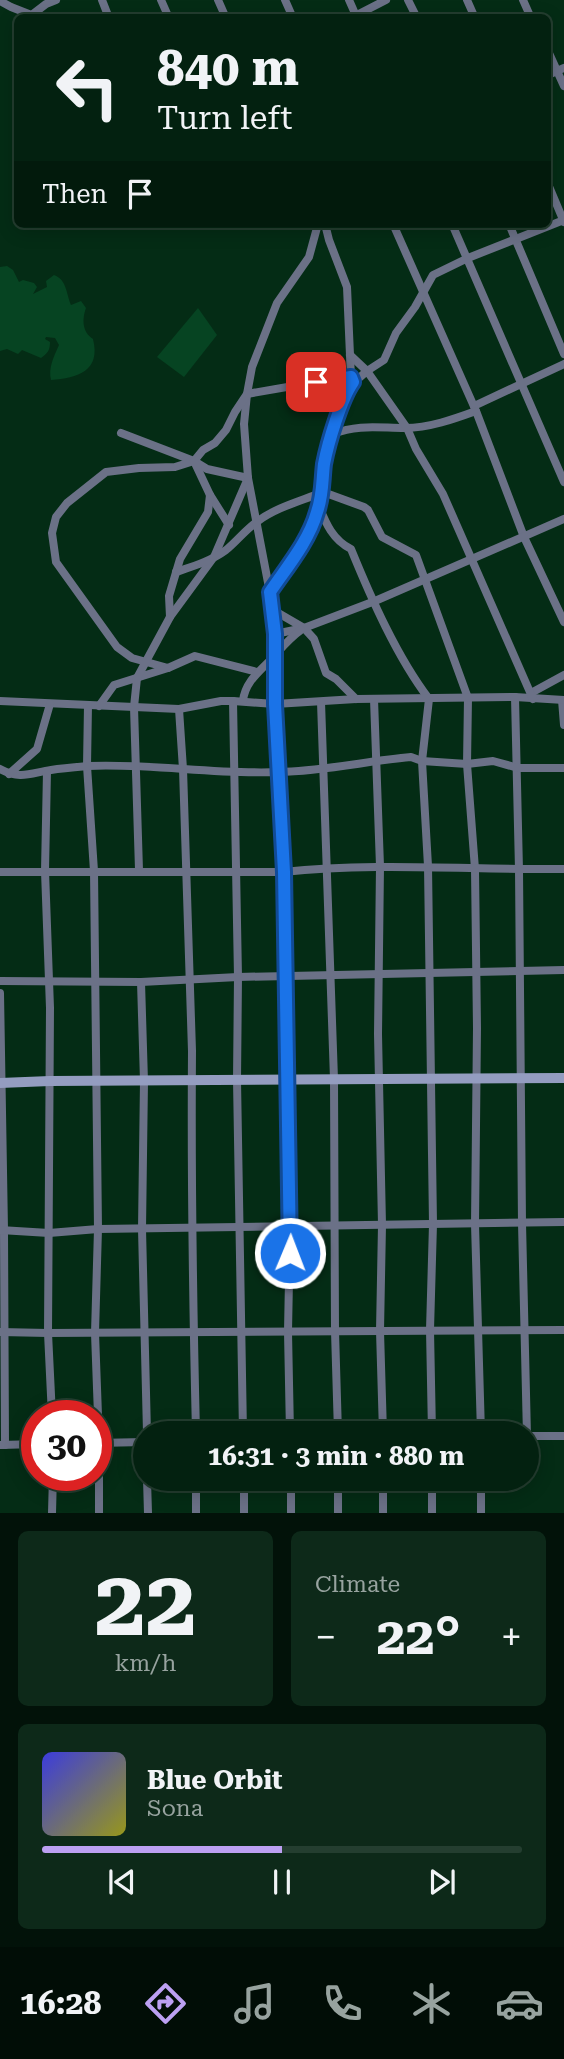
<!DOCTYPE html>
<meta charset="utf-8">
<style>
body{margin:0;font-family:"Roboto Serif",serif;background:#0d2919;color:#f1f3f6;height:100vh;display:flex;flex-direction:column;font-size:26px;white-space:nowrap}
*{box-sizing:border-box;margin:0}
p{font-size:23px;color:#97a39f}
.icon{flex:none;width:38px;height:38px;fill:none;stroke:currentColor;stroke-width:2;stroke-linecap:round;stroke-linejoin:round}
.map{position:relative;height:1513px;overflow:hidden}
.details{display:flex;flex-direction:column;gap:18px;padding:18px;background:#021209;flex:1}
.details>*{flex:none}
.banner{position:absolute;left:14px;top:14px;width:537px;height:214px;border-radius:10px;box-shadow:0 4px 18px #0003,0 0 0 2px #243e30;background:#032110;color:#f1f3f6;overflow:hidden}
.speed{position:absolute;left:21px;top:1400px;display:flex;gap:14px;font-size:35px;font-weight:700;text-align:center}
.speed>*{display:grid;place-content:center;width:91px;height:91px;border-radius:50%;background:#032110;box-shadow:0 4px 18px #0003,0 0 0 2px #243e30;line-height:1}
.speed .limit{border:10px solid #d22;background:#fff;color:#111}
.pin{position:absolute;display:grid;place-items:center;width:60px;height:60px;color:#fff;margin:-30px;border-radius:14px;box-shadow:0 4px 10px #0006}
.me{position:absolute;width:77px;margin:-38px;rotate:1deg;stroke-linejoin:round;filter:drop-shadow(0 0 5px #0008)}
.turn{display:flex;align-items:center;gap:24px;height:147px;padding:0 28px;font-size:32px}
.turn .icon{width:91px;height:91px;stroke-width:2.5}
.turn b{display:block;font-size:49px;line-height:60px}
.then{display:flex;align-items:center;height:66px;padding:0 28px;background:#0003;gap:14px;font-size:26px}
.big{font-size:52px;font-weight:700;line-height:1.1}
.details .card{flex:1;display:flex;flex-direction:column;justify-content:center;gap:10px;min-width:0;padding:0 24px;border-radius:10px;background:#0d2919}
.details .dial{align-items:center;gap:0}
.dial b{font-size:91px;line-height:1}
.song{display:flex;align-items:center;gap:21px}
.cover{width:84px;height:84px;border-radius:10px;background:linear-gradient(135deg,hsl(240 70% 55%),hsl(60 70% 35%))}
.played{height:7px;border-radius:4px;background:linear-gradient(90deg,#bca0f2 50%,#243e30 50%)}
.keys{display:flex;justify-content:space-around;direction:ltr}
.heat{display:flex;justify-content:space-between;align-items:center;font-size:38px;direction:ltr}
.details .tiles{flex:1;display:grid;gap:18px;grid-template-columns:1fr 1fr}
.card:last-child{grid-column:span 2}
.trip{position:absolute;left:133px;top:1421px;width:406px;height:70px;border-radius:35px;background:#032110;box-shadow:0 4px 18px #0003,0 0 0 2px #243e30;font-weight:700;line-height:70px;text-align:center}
.tab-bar{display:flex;height:112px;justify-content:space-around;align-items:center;background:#010d06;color:#97a39f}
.tab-bar .icon{width:49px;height:49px}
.tab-bar .current{color:#bca0f2}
.tab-bar b{font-size:32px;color:#f1f3f6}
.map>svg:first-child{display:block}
.green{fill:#064422}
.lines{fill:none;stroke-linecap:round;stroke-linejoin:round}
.street{stroke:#6b7187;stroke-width:8}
.secondary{stroke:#949dc0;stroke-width:10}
.route-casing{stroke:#114b97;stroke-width:18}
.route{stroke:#1a73e8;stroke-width:12}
</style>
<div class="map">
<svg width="564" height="1513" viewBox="0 0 564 1513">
<rect width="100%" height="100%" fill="#042c15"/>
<!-- green -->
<g class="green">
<path d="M 7,266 L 13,270 L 19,282 L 23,280 L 34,283 L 37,287 L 33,294 L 47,287 L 46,281 L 54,275 C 67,280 66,293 71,305 L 81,301 L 86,308 C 82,319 82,332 93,339 C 101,371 78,378 51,380 C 48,368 54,356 59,345 L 55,338 L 46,337 L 45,339 L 50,342 C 50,350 48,353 41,358 L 22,350 L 18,354 L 7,349 L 0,351 L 0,267 Z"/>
<polygon points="198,308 217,335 184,377 157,357"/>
</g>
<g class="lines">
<!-- street -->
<g class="street">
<polyline points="102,0 109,18"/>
<polyline points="161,0 169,18"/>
<polyline points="218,0 226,18"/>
<polyline points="285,0 293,18"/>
<polyline points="349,0 357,18"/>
<polyline points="408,0 417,18"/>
<polyline points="467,0 475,18"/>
<polyline points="523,0 531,18"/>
<polyline points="0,1 11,7 39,18"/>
<polyline points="33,14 46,4 56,0"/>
<polyline points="351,18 386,0"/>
<polyline points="548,51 564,86"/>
<polyline points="548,75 564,68"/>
<polyline points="548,184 564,222"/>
<polyline points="325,224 329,240 347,287 351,378"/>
<polyline points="393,224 476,411 524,537 564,622"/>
<polyline points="452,224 564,482"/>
<polyline points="509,224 564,354"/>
<polyline points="350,355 367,371 384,360 396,333 415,307 433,275 468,258 564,220"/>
<polyline points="474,406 564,364"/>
<polyline points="121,433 194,461 207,469 248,478 214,557 170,617"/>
<path d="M 333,434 C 358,424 379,428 405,428 C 429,428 454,419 476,411"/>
<polyline points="194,461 175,467 139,468 106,472 67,503 56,517 52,533 56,562 117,647 132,658 168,668 195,656 257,672"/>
<polyline points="210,495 229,525"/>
<path d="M 319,506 C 326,524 333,540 351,549 C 371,598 397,657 429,699 L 422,761 L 428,866 L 432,1154 L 433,1224 L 430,1330 L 432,1433"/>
<path d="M 176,572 C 194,566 211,561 226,550 C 237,541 246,529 258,521 C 277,507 301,501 323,492 L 364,507 L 368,510 L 382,537 L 416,555 L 468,698 L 467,764 L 475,869 L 477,1028 L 475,1224 L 481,1433"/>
<polyline points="270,593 248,478 244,424 247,394 252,367 277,303 309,257 318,224"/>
<polyline points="273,606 273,610 304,628 314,639 326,673 336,679 356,699"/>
<polyline points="275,634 304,628 375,601 564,519"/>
<polyline points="531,693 564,675"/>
<polyline points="515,697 519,870 522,1223 527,1436"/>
<polyline points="374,699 380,866 378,1034 382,1225 380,1331 383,1433"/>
<polyline points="562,700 564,725"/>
<polyline points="0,701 179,709 221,701 233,701 275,704 356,699 515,697 564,700"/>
<polyline points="233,701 238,977 237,1080 243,1433"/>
<path d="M 243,701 C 245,680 263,669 276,654 C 284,645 291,637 301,630"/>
<polyline points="321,702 334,1079 335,1331 338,1433"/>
<polyline points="88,705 87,766 94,871 98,1229 95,1333 99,1443 99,1513"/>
<polyline points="99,706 114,685 168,668"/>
<path d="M 179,709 L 183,769 L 192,1051 C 191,1178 193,1306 196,1433"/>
<path d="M 0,769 C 20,780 31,773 51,770 C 63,768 76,767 88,766 C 152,763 215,775 279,772 C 324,771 367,761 411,757 L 422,761 L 467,764 L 493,761 L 518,768 L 564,768"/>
<polyline points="47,771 45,871 50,1008 48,1333 52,1416"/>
<polyline points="9,774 37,749 50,704"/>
<polyline points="139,870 134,707 137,678 170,617 169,596 180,559 208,512 210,495 194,461 203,450 215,443 226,430 235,412 247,394 339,378 351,378 353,382"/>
<path d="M 0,872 L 283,872 C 377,862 470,870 564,869"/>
<polyline points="0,981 141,982 238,977 564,970"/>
<polyline points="141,982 144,1081 142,1229 147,1433"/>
<polyline points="0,993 4,1230 5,1445"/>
<polyline points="0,1230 49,1233 98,1229 564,1222"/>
<polyline points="0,1332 48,1333 564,1330"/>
<polyline points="290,1433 288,1332 290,1227 283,872 275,704 275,634 270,592 305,540 317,515 323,492 324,463 334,423 350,386 367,371 407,428 416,449 443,494 533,699"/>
<polyline points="527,1436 564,1436"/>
<polyline points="96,1443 145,1442"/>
<polyline points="1,1445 37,1444"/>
<polyline points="147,1479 148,1513"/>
<polyline points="244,1479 244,1513"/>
<polyline points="291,1479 291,1513"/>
<polyline points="338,1479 338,1513"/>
<polyline points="383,1479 383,1513"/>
<polyline points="432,1479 432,1513"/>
<polyline points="52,1513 53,1475"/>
<polyline points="196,1513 196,1479"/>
<polyline points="481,1513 481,1479"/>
</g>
<!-- secondary -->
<polyline class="secondary" points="0,1083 50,1081 564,1078"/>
</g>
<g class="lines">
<defs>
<path id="route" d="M 290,1253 L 284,872 L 275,704 L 275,634 L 270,592 C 287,567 309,541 317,512 C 323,495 322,481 324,464 C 328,443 341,399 353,382 L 351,377 L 316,382"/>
</defs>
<!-- route casing -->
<use href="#route" class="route-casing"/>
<!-- route -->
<use href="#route" class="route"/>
</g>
</svg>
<div class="speed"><div class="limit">30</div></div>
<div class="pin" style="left:316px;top:382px;background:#d93025"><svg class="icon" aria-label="arrive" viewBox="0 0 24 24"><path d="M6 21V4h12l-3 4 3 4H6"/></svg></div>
<svg class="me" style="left:290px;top:1253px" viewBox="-20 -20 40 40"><circle r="17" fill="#1a73e8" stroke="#fff" stroke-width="3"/><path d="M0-11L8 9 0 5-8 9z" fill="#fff"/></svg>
<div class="trip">16:31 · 3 min · 880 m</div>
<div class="banner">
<div class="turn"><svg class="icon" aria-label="left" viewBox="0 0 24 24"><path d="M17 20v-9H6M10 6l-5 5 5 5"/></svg><div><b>840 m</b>Turn left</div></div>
<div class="then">Then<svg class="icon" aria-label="arrive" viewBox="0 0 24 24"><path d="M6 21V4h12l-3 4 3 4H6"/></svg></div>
</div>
</div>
<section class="details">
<div class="tiles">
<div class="card dial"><b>22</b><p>km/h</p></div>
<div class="card"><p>Climate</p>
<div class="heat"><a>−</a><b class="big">22°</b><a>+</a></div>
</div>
<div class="card">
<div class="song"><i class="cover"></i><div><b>Blue Orbit</b><p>Sona</p></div></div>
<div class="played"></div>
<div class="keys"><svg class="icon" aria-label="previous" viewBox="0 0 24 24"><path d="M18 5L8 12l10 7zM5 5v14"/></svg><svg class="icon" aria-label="pause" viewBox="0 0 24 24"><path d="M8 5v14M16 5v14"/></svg><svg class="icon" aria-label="next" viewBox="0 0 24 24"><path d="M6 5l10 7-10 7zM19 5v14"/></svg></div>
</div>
</div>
</section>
<nav class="tab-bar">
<b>16:28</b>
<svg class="icon current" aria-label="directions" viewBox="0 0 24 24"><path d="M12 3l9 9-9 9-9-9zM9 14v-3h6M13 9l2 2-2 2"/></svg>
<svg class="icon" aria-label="music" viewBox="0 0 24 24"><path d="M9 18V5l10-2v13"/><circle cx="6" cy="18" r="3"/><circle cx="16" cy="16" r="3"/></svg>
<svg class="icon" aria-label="phone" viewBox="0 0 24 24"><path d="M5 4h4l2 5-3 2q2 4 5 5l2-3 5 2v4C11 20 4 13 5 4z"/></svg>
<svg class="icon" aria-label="climate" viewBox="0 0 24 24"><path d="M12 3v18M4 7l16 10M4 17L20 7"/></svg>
<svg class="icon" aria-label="car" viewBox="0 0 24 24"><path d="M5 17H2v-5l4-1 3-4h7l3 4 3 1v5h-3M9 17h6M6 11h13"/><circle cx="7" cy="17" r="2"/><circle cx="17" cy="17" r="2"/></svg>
</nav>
